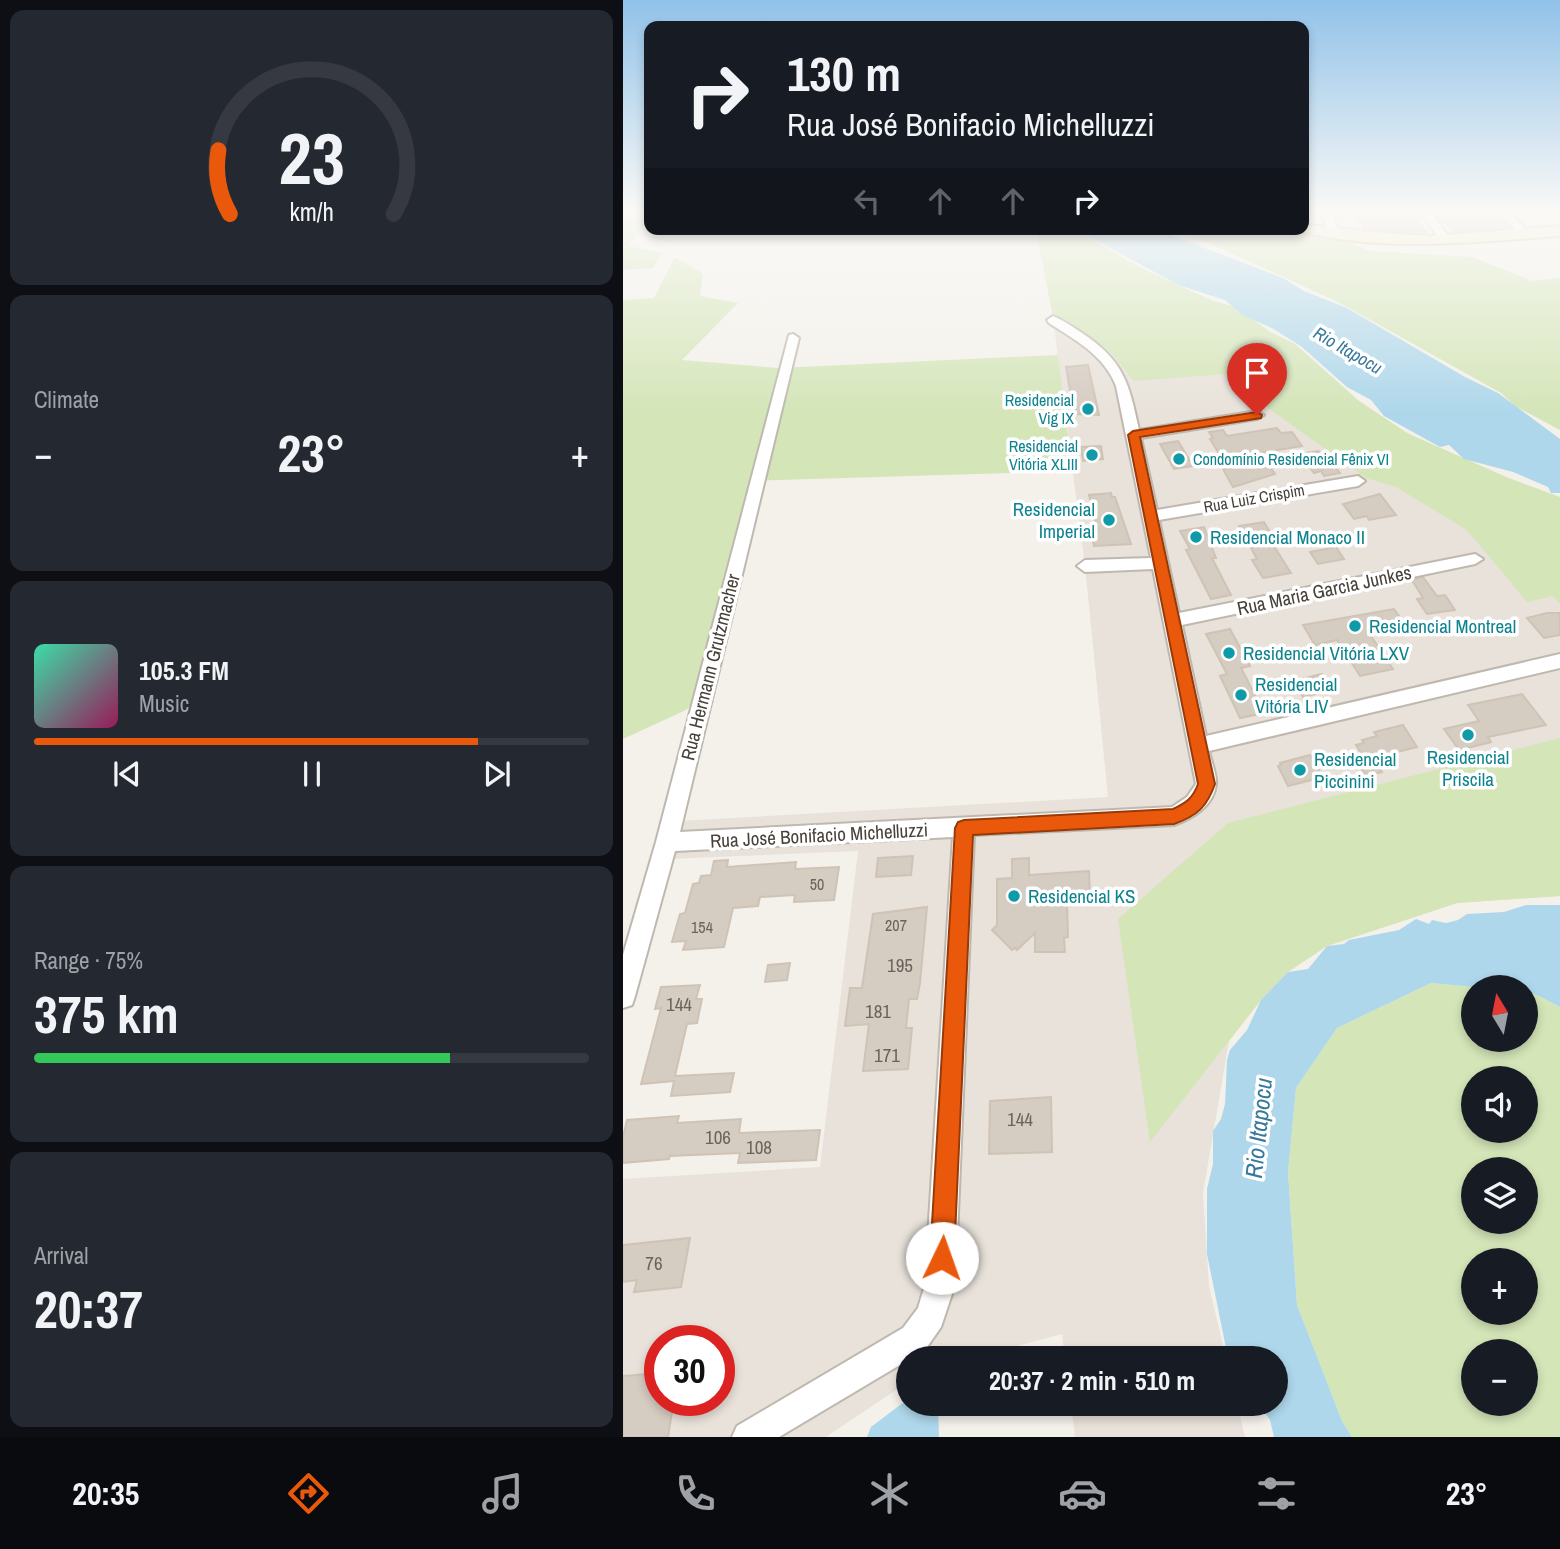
<!DOCTYPE html>
<meta charset="utf-8">
<style>
body{margin:0;font-family:"Archivo Narrow",sans-serif;background:#242831;color:#f1f3f6;height:100vh;display:flex;flex-direction:column;font-size:26px;white-space:nowrap}
*{box-sizing:border-box;margin:0}
p{font-size:23px;color:#9ea1a6}
.icon{flex:none;width:38px;height:38px;fill:none;stroke:currentColor;stroke-width:2;stroke-linecap:round;stroke-linejoin:round}
.map{position:relative;flex:1;overflow:hidden}
.side{display:flex;flex-direction:column;gap:10px;padding:10px;background:#0d0f14;width:623px}
.side>*{flex:none}
.banner{position:absolute;left:21px;top:21px;width:665px;height:214px;border-radius:14px;box-shadow:0 4px 10px #0003;background:#171b24;color:#f1f3f6;overflow:hidden}
.needle{width:46px;rotate:350deg}
.tools{position:absolute;left:838px;top:975px;display:grid;gap:14px}
.tools a{display:grid;place-items:center;width:77px;height:77px;border-radius:50%;background:#171b24;box-shadow:0 4px 10px #0003;font-size:35px}
.speed{position:absolute;left:21px;top:1325px;display:flex;gap:14px;font-size:35px;font-weight:700;text-align:center}
.speed>*{display:grid;place-content:center;width:91px;height:91px;border-radius:50%;background:#171b24;box-shadow:0 4px 10px #0003;line-height:1}
.speed .limit{border:10px solid #d22;background:#fff;color:#111}
.pin{position:absolute;display:grid;place-items:center;width:60px;height:60px;color:#fff;margin:-72px -30px;border-radius:50% 50% 50% 0;rotate:-45deg;box-shadow:0 0 7px #0007}
.pin .icon{rotate:45deg}
.me{position:absolute;width:77px;margin:-38px;rotate:3deg;stroke-linejoin:round;filter:drop-shadow(0 0 5px #0008)}
.turn{display:flex;align-items:center;gap:24px;height:147px;padding:0 28px;font-size:32px}
.turn .icon{width:91px;height:91px;stroke-width:2.5}
.turn b{display:block;font-size:49px;line-height:60px}
.lanes{display:flex;align-items:center;height:66px;padding:0 28px;background:#0003;justify-content:center;gap:35px;direction:ltr}
.lanes .off{opacity:.35}
.big{font-size:52px;font-weight:700;line-height:1.1}
.side .tile{flex:1;display:flex;flex-direction:column;justify-content:center;gap:10px;min-width:0;padding:0 24px;border-radius:14px;background:#242831}
.side .dial{align-items:center;gap:0}
.dial svg{height:182px;overflow:visible;fill:none;stroke:#363941;stroke-width:7;stroke-linecap:round;text-anchor:middle}
.dial text{fill:#f1f3f6;stroke:none}
.song{display:flex;align-items:center;gap:21px}
.cover{width:84px;height:84px;border-radius:10px;background:linear-gradient(135deg,hsl(160 70% 55%),hsl(330 70% 35%))}
.played{height:7px;border-radius:4px;background:linear-gradient(90deg,#ea580c 80%,#363941 80%)}
.keys{display:flex;justify-content:space-around;direction:ltr}
.heat{display:flex;justify-content:space-between;align-items:center;font-size:38px;direction:ltr}
.charge{height:10px;border-radius:5px;background:linear-gradient(90deg,#34c759 75%,#363941 0)}
.trip{position:absolute;left:273px;top:1346px;width:392px;height:70px;border-radius:35px;background:#171b24;box-shadow:0 4px 10px #0003;font-weight:700;line-height:70px;text-align:center}
.dock{display:flex;height:112px;justify-content:space-around;align-items:center;background:#090b0e;color:#9ea1a6}
.dock .icon{width:49px;height:49px}
.dock .on{color:#ea580c}
.dock b{font-size:32px;color:#f1f3f6}
main{display:flex;flex:1;min-height:0}
.map>svg:first-child{display:block}
.residential{fill:#e8e2da;fill-rule:evenodd}
.green{fill:#d4e5b8;fill-rule:evenodd}
.water{fill:#aed7eb}
.building{fill:#d5ccc2;stroke:#cfc3b5;stroke-width:2}
.lines{fill:none;stroke-linecap:round;stroke-linejoin:round}
.minor-casing{stroke:#bfb8af;stroke-width:4}
.secondary-casing{stroke:#d0bf9f;stroke-width:4}
.minor{fill:#fff;fill-rule:evenodd}
.secondary{fill:#faedcf;fill-rule:evenodd}
.route{fill:#ea580c;stroke:#983908;stroke-width:2}
.culture-dot{fill:#0f9aa8;stroke:#fff;stroke-width:2.5}
.labels{text-anchor:middle;dominant-baseline:central;stroke-width:7;stroke-linejoin:round;paint-order:stroke}
.far-culture-label{font-size:16px;fill:#0d838f;stroke:#fff;text-anchor:end}
.far-street-label{font-size:16px;fill:#48413a;stroke:#fff}
.number-label{font-size:16px;fill:#6b645c}
.far-water-label{font-size:18px;font-style:italic;fill:#37799c;stroke:#fff}
.culture-label{font-size:19px;fill:#0d838f;stroke:#fff;text-anchor:start}
.street-label{font-size:19px;fill:#48413a;stroke:#fff}
.near-number-label{font-size:19px;fill:#6b645c}
.near-water-label{font-size:24px;font-style:italic;fill:#37799c;stroke:#fff}
</style>
<main>
<section class="side">
<div class="tile dial"><svg viewBox="0 0 100 80">
<path d="M14 69A42 42 0 1 1 86 69"/>
<path d="M14 69A42 42 0 0 1 9 41" stroke="#ea580c"/>
<text x="50" y="56" font-size="32" font-weight="700">23</text>
<text x="50" y="72" font-size="11">km/h</text>
</svg></div>
<div class="tile"><p>Climate</p>
<div class="heat"><a>−</a><b class="big">23°</b><a>+</a></div>
</div>
<div class="tile">
<div class="song"><i class="cover"></i><div><b>105.3 FM</b><p>Music</p></div></div>
<div class="played"></div>
<div class="keys"><svg class="icon" aria-label="previous" viewBox="0 0 24 24"><path d="M18 5L8 12l10 7zM5 5v14"/></svg><svg class="icon" aria-label="pause" viewBox="0 0 24 24"><path d="M8 5v14M16 5v14"/></svg><svg class="icon" aria-label="next" viewBox="0 0 24 24"><path d="M6 5l10 7-10 7zM19 5v14"/></svg></div>
</div>
<div class="tile"><p>Range · 75%</p><b class="big">375 km</b><div class="charge"></div></div>
<div class="tile"><p>Arrival</p><b class="big">20:37</b></div>
</section>
<div class="map">
<svg width="937" height="1437" viewBox="0 0 937 1437">
<rect width="100%" height="100%" fill="#f4f1eb"/>
<!-- residential -->
<g class="residential">
<path d="M 413,229 L 451,229 L 518,268 L 590,301 L 613,307 L 647,332 L 672,344 L 736,401 L 787,435 L 883,477 L 937,497 L 937,896 L 834,903 L 704,946 L 665,972 L 638,1000 L 606,1041 L 580,1193 L 586,1286 L 603,1358 L 442,1358 L 439,1334 L 349,1358 L 285,1358 L 285,1382 L 203,1437 L 0,1437 L 0,1179 L 197,1167 L 235,851 L 45,859 L 55,821 L 485,797 L 462,566 L 429,312 ZM 37,1340 L 96,1340 L 96,1400 L 37,1400 Z"/>
<polygon points="448,1404 614,1404 622,1437 452,1437"/>
</g>
<!-- green -->
<g class="green">
<polygon points="0,213 26,213 26,220 5,246 39,253 30,268 0,270"/>
<polygon points="413,229 451,229 518,268 590,301 613,307 647,332 672,344 736,401 784,433 883,477 937,497 937,604 930,596 904,602 844,530 773,487 743,478 641,405 615,373 511,381 487,352 429,312"/>
<polygon points="555,229 668,229 711,237 747,251 849,257 909,281 937,278 937,430 892,406 878,393 717,303"/>
<polygon points="52,257 80,274 77,296 115,303 59,360 155,368 435,355 449,471 126,481 80,693 63,710 0,739 0,300 31,298"/>
<polygon points="937,738 937,896 834,903 704,946 665,972 638,1000 527,1142 495,919 605,823"/>
<path d="M 808,983 L 850,987 L 850,1040 L 903,1040 L 903,993 L 912,994 L 937,1007 L 937,1437 L 729,1437 L 719,1421 L 674,1305 L 665,1172 L 673,1088 L 714,1028 ZM 850,1078 L 903,1078 L 903,1130 L 850,1130 ZM 850,1169 L 903,1169 L 903,1222 L 850,1222 ZM 850,1260 L 903,1260 L 903,1312 L 850,1312 ZM 850,1351 L 903,1351 L 903,1404 L 850,1404 Z"/>
</g>
<!-- water -->
<g class="water">
<polygon points="453,229 535,230 660,278 681,291 724,308 842,377 875,393 937,439 937,493 928,493 925,487 890,472 841,459 826,445 817,447 761,416 748,400 724,387 679,347 649,328 619,315 602,300 555,285"/>
<polygon points="903,905 937,905 937,1007 912,994 903,993 903,987 850,987 808,983 714,1028 673,1088 665,1172 674,1305 719,1421 729,1437 651,1437 647,1420 640,1410 632,1411 623,1416 618,1404 653,1404 653,1358 605,1358 584,1254 584,1189 590,1164 590,1131 598,1119 602,1104 604,1060 607,1050 624,1030 638,1000 665,972 685,969 704,946 721,944 726,940 776,930 793,919 806,924 809,920 823,923 835,920 844,914 881,912"/>
<polygon points="285,1399 285,1404 315,1404 316,1437 244,1437 248,1427"/>
</g>
<!-- building -->
<g class="building">
<polygon points="733,213 790,215 803,232 741,228"/>
<polygon points="849,213 874,213 886,227 831,231 813,216"/>
<polygon points="465,365 476,415 451,414 443,367"/>
<polygon points="654,428 658,433 669,432 679,446 637,453 652,474 610,487 600,469 605,468 587,439 590,438 586,432 600,430 604,436"/>
<polygon points="555,441 570,466 551,469 537,444"/>
<polygon points="478,446 480,459 460,461 458,447"/>
<polygon points="695,451 699,455 703,455 717,473 701,476 698,471 691,473 677,454"/>
<polygon points="488,493 489,497 492,497 508,544 471,546 468,533 475,532 466,495"/>
<polygon points="757,494 773,515 746,520 744,516 731,519 720,504"/>
<polygon points="641,522 648,534 644,535 668,573 640,578 629,560 634,559 616,526"/>
<polygon points="581,527 593,558 589,558 608,595 588,599 563,550 567,549 557,531"/>
<polygon points="713,547 721,559 695,564 687,552"/>
<polygon points="800,577 814,596 822,595 832,610 804,614 794,599 800,598 789,580"/>
<polygon points="771,609 782,624 746,633 770,669 737,676 714,640 692,645 680,625"/>
<polygon points="924,613 937,613 937,635 921,638 904,618"/>
<polygon points="607,629 627,666 618,668 635,701 641,699 647,712 617,718 597,676 604,674 583,634"/>
<polygon points="699,674 709,690 680,697 670,681"/>
<polygon points="899,694 923,725 865,737 868,742 836,750 821,729 856,721 845,705"/>
<polygon points="780,725 794,747 750,758 759,772 743,776 735,762 742,760 733,745 741,743 739,740 754,736 751,732"/>
<polygon points="687,755 700,777 665,786 655,766 658,765 657,763"/>
<polygon points="290,856 288,875 253,877 255,858"/>
<polygon points="406,858 406,875 466,871 467,899 444,900 445,937 441,938 442,952 412,952 412,933 394,950 392,948 389,950 369,930 374,925 374,879 389,878 389,859"/>
<polygon points="105,860 104,867 173,862 172,869 216,867 211,900 171,902 172,895 137,897 135,906 110,908 101,947 60,950 63,941 49,942 57,914 62,913 70,884 76,883 78,876 88,875 91,861"/>
<polygon points="304,907 297,983 294,999 286,999 283,1028 289,1028 285,1069 240,1071 246,1024 222,1026 227,988 239,988 250,914"/>
<polygon points="167,963 164,980 142,982 145,965"/>
<polygon points="77,985 73,999 79,999 74,1023 64,1024 52,1076 111,1073 107,1092 48,1096 51,1081 18,1084 38,1008 32,1009 38,987"/>
<polygon points="428,1097 429,1152 366,1154 367,1101"/>
<polygon points="56,1116 54,1123 118,1119 116,1133 197,1130 193,1160 115,1163 117,1153 47,1156 46,1159 0,1163 0,1137 4,1120"/>
<polygon points="67,1238 58,1287 11,1292 14,1280 0,1282 0,1245"/>
<polygon points="37,1373 37,1400 51,1400 45,1437 0,1437 0,1376"/>
</g>
<g class="lines">
<defs>
<g id="minor">
<polygon points="698,213 708,213 716,232 715,234 707,234"/>
<polygon points="798,213 808,213 828,240 827,242 819,242"/>
<polygon points="877,213 887,213 905,232 905,236 897,236"/>
<path d="M 430,316 C 440,320 450,327 459,333 C 501,361 506,383 516,430 L 634,411 L 641,415 L 634,419 L 518,438 L 534,510 L 735,476 L 742,481 L 735,486 L 536,520 L 556,613 L 852,554 L 860,559 L 852,564 L 559,625 L 583,736 L 937,654 L 937,668 L 586,751 C 588,761 594,775 593,784 C 591,806 569,819 551,825 L 351,835 L 332,1285 L 318,1327 L 302,1350 L 156,1437 L 109,1437 L 114,1426 L 280,1328 L 295,1308 L 302,1285 L 330,837 L 52,851 L 12,996 L 9,1005 L 0,1008 L 0,955 L 33,842 L 166,335 L 170,334 L 176,338 L 57,832 L 549,807 L 564,797 L 573,784 L 530,569 L 462,572 L 454,566 L 462,560 L 528,558 L 493,386 C 481,355 452,340 426,323 L 424,320 Z"/>
</g>
<path id="secondary" d="M 681,224 L 747,232 L 809,236 L 937,226 L 937,236 C 850,242 762,253 676,231 L 674,229 L 681,229 Z"/>
</defs>
<!-- minor casing -->
<use href="#minor" class="minor-casing"/>
<!-- secondary casing -->
<use href="#secondary" class="secondary-casing"/>
<!-- minor -->
<use href="#minor" class="minor"/>
<!-- secondary -->
<use href="#secondary" class="secondary"/>
</g>
<!-- sky -->
<linearGradient id="sky" x2="0" y2="1"><stop stop-color="#91c2e9"/><stop offset="0.51" stop-color="#faf9f6"/><stop offset="1" stop-color="#faf9f6" stop-opacity="0"/></linearGradient>
<rect width="937" height="414" fill="url(#sky)"/>
<!-- route -->
<path class="route" d="M 634,412 L 639,415 L 638,418 L 517,437 L 592,784 C 584,807 574,816 551,824 L 350,835 L 331,1258 L 327,1267 L 319,1270 L 310,1267 L 307,1258 L 332,828 L 335,822 L 341,820 L 550,809 C 563,803 570,798 575,784 L 505,435 L 510,431 Z"/>
<!-- markers -->
<g class="culture-dot">
<circle cx="465" cy="409" r="7"/>
<circle cx="469" cy="455" r="7"/>
<circle cx="556" cy="459" r="7"/>
<circle cx="486" cy="520" r="7"/>
<circle cx="573" cy="537" r="7"/>
<circle cx="732" cy="626" r="7"/>
<circle cx="606" cy="653" r="7"/>
<circle cx="618" cy="695" r="7"/>
<circle cx="845" cy="735" r="7"/>
<circle cx="677" cy="770" r="7"/>
<circle cx="391" cy="896" r="7"/>
</g>
<g class="labels">
<!-- far-culture labels -->
<g class="far-culture-label">
<text x="451" y="400">Residencial<tspan x="451" dy="18">Vig IX</tspan></text>
<text x="455" y="446">Residencial<tspan x="455" dy="18">Vitória XLIII</tspan></text>
<text x="570" y="459" text-anchor="start">Condomínio Residencial Fênix VI</text>
</g>
<!-- far-street labels -->
<g class="far-street-label">
<text transform="translate(631 498) rotate(-10)">Rua Luiz Crispim</text>
</g>
<!-- number labels -->
<g class="number-label">
<text x="194" y="884">50</text>
<text x="273" y="925">207</text>
<text x="79" y="927">154</text>
</g>
<!-- far-water labels -->
<g class="far-water-label">
<text transform="translate(725 350) rotate(30)">Rio Itapocu</text>
</g>
<!-- culture labels -->
<g class="culture-label">
<text x="472" y="509" text-anchor="end">Residencial<tspan x="472" dy="22">Imperial</tspan></text>
<text x="587" y="537">Residencial Monaco II</text>
<text x="746" y="626">Residencial Montreal</text>
<text x="620" y="653">Residencial Vitória LXV</text>
<text x="632" y="684">Residencial<tspan x="632" dy="22">Vitória LIV</tspan></text>
<text x="845" y="757" text-anchor="middle">Residencial<tspan x="845" dy="22">Priscila</tspan></text>
<text x="691" y="759">Residencial<tspan x="691" dy="22">Piccinini</tspan></text>
<text x="405" y="896">Residencial KS</text>
</g>
<!-- street labels -->
<g class="street-label">
<text transform="translate(701 590) rotate(-12)">Rua Maria Garcia Junkes</text>
<text transform="translate(87 667) rotate(-76)">Rua Hermann Grutzmacher</text>
<text transform="translate(196 835) rotate(-3)">Rua José Bonifacio Michelluzzi</text>
</g>
<!-- near-number labels -->
<g class="near-number-label">
<text x="277" y="965">195</text>
<text x="56" y="1004">144</text>
<text x="255" y="1011">181</text>
<text x="264" y="1055">171</text>
<text x="397" y="1119">144</text>
<text x="95" y="1137">106</text>
<text x="136" y="1147">108</text>
<text x="31" y="1263">76</text>
</g>
<!-- near-water labels -->
<g class="near-water-label">
<text transform="translate(635 1128) rotate(-84)">Rio Itapocu</text>
</g>
</g>
</svg>
<div class="tools">
<a><svg class="needle" viewBox="-14 -14 28 28"><path d="M0-13l5 13h-10z" fill="#e53935"/><path d="M0 13l5-13h-10z" fill="#9ea1a6"/></svg></a>
<a><svg class="icon" aria-label="sound" viewBox="0 0 24 24"><path d="M4 9h4l5-4v14l-5-4H4zM17 9q2 3 0 6"/></svg></a>
<a><svg class="icon" aria-label="layers" viewBox="0 0 24 24"><path d="M12 4l9 5-9 5-9-5zM3 14l9 5 9-5"/></svg></a>
<a>+</a>
<a>−</a>
</div>
<div class="speed"><div class="limit">30</div></div>
<div class="pin" style="left:634px;top:415px;background:#d93025"><svg class="icon" aria-label="arrive" viewBox="0 0 24 24"><path d="M6 21V4h12l-3 4 3 4H6"/></svg></div>
<svg class="me" style="left:319px;top:1258px" viewBox="-20 -20 40 40"><circle r="19" fill="#fff"/><path d="M0-13L10 11 0 6-10 11z" fill="#ea580c"/></svg>
<div class="trip">20:37 · 2 min · 510 m</div>
<div class="banner">
<div class="turn"><svg class="icon" aria-label="right" viewBox="0 0 24 24"><path d="M7 20v-9h11M14 6l5 5-5 5"/></svg><div><b>130 m</b>Rua José Bonifacio Michelluzzi</div></div>
<div class="lanes"><svg class="icon off" aria-label="left" viewBox="0 0 24 24"><path d="M17 20v-9H6M10 6l-5 5 5 5"/></svg><svg class="icon off" aria-label="ahead" viewBox="0 0 24 24"><path d="M12 20V5M6 11l6-6 6 6"/></svg><svg class="icon off" aria-label="ahead" viewBox="0 0 24 24"><path d="M12 20V5M6 11l6-6 6 6"/></svg><svg class="icon" aria-label="right" viewBox="0 0 24 24"><path d="M7 20v-9h11M14 6l5 5-5 5"/></svg></div>
</div>
</div>
</main>
<nav class="dock">
<b>20:35</b>
<svg class="icon on" aria-label="directions" viewBox="0 0 24 24"><path d="M12 3l9 9-9 9-9-9zM9 14v-3h6M13 9l2 2-2 2"/></svg>
<svg class="icon" aria-label="music" viewBox="0 0 24 24"><path d="M9 18V5l10-2v13"/><circle cx="6" cy="18" r="3"/><circle cx="16" cy="16" r="3"/></svg>
<svg class="icon" aria-label="phone" viewBox="0 0 24 24"><path d="M5 4h4l2 5-3 2q2 4 5 5l2-3 5 2v4C11 20 4 13 5 4z"/></svg>
<svg class="icon" aria-label="climate" viewBox="0 0 24 24"><path d="M12 3v18M4 7l16 10M4 17L20 7"/></svg>
<svg class="icon" aria-label="car" viewBox="0 0 24 24"><path d="M5 17H2v-5l4-1 3-4h7l3 4 3 1v5h-3M9 17h6M6 11h13"/><circle cx="7" cy="17" r="2"/><circle cx="17" cy="17" r="2"/></svg>
<svg class="icon" aria-label="filters" viewBox="0 0 24 24"><path d="M4 7h16M4 17h16"/><circle cx="9" cy="7" r="2"/><circle cx="15" cy="17" r="2"/></svg>
<b>23°</b>
</nav>
